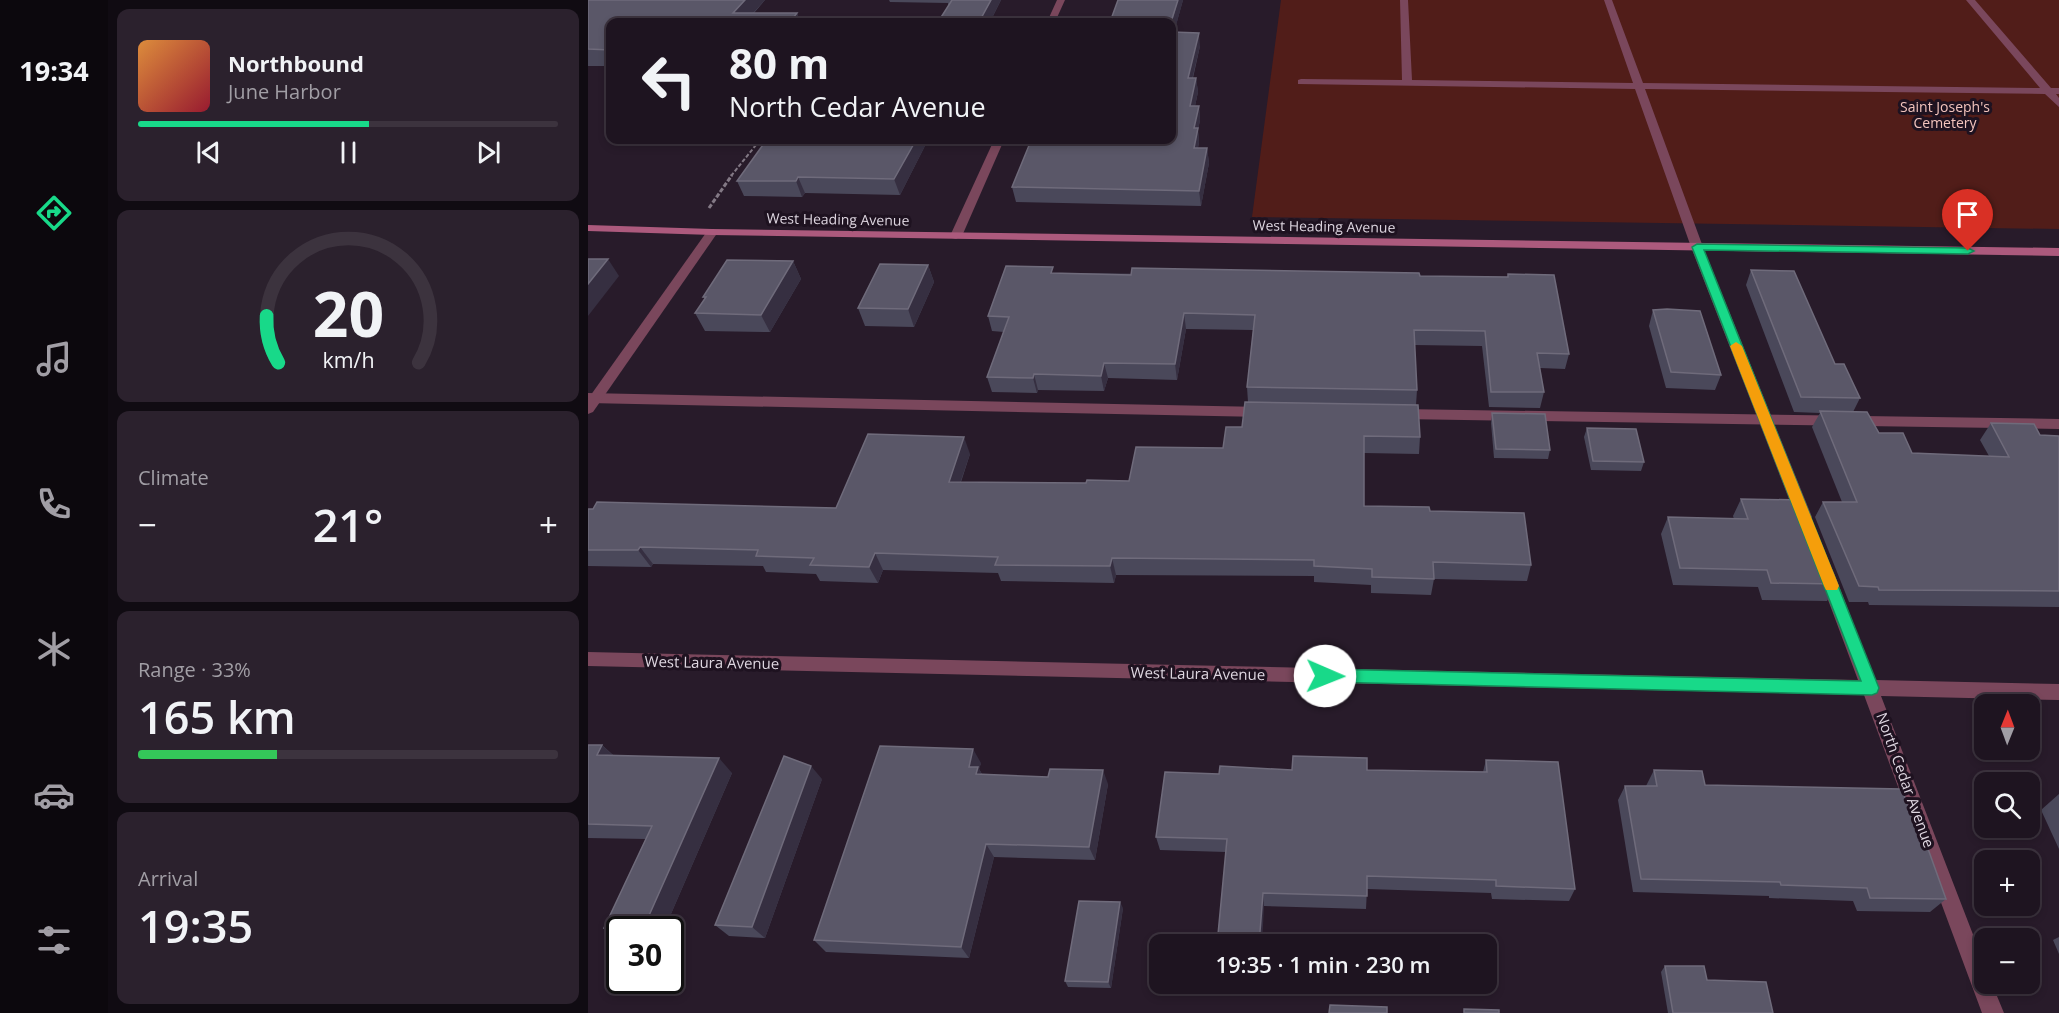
<!DOCTYPE html>
<meta charset="utf-8">
<style>
body{margin:0;font-family:"Open Sans",sans-serif;background:#2b212d;color:#f1f3f6;height:100vh;display:flex;flex-direction:column;font-size:22px;white-space:nowrap}
*{box-sizing:border-box;margin:0}
p{font-size:20px;color:#a19ea5}
.icon{flex:none;width:33px;height:33px;fill:none;stroke:currentColor;stroke-width:2;stroke-linecap:round;stroke-linejoin:round}
.map{position:relative;flex:1;overflow:hidden}
.panel{display:flex;flex-direction:column;gap:9px;padding:9px;background:#100b12;width:480px}
.panel>*{flex:none}
.hud{position:absolute;left:18px;top:18px;width:570px;height:126px;border-radius:12px;box-shadow:0 3px 9px #0003,0 0 0 2px #3c333e;background:#1e1420;color:#f1f3f6;overflow:hidden}
.needle{width:39px;rotate:1deg}
.controls{position:absolute;left:1386px;top:694px;display:grid;gap:12px}
.controls a{display:grid;place-items:center;width:66px;height:66px;border-radius:12px;background:#1e1420;box-shadow:0 3px 9px #0003,0 0 0 2px #3c333e;font-size:30px}
.speed{position:absolute;left:18px;top:916px;display:flex;gap:12px;font-size:30px;font-weight:700;text-align:center}
.speed>*{display:grid;place-content:center;width:78px;height:78px;border-radius:50%;background:#1e1420;box-shadow:0 3px 9px #0003,0 0 0 2px #3c333e;line-height:1}
.speed .limit{border:3px solid #111;border-radius:9px;background:#fff;color:#111}
.pin{position:absolute;display:grid;place-items:center;width:51px;height:51px;color:#fff;margin:-62px -26px;border-radius:50% 50% 50% 0;rotate:-45deg;box-shadow:0 0 6px #0007}
.pin .icon{rotate:45deg}
.me{position:absolute;width:66px;margin:-33px;rotate:91deg;stroke-linejoin:round;filter:drop-shadow(0 0 4px #0008)}
.turn{display:flex;align-items:center;gap:21px;height:126px;padding:0 24px;font-size:27px}
.turn .icon{width:78px;height:78px;stroke-width:2.5}
.turn b{display:block;font-size:42px;line-height:51px}
.big{font-size:45px;font-weight:600;line-height:1.1}
.panel .widget{flex:1;display:flex;flex-direction:column;justify-content:center;gap:9px;min-width:0;padding:0 21px;border-radius:12px;background:#2b212d}
.panel .dial{align-items:center;gap:0}
.dial svg{height:156px;overflow:visible;fill:none;stroke:#3c333e;stroke-width:7;stroke-linecap:round;text-anchor:middle}
.dial text{fill:#f1f3f6;stroke:none}
.song{display:flex;align-items:center;gap:18px}
.cover{width:72px;height:72px;border-radius:9px;background:linear-gradient(135deg,hsl(30 70% 55%),hsl(350 70% 35%))}
.played{height:6px;border-radius:3px;background:linear-gradient(90deg,#18d989 55%,#3c333e 55%)}
.keys{display:flex;justify-content:space-around;direction:ltr}
.heat{display:flex;justify-content:space-between;align-items:center;font-size:33px;direction:ltr}
.charge{height:9px;border-radius:4px;background:linear-gradient(90deg,#34c759 33%,#3c333e 0)}
.trip{position:absolute;left:561px;top:934px;width:348px;height:60px;border-radius:12px;background:#1e1420;box-shadow:0 3px 9px #0003,0 0 0 2px #3c333e;font-weight:600;line-height:60px;text-align:center}
main{display:flex;flex:1;min-height:0}
.tabs{display:flex;flex-direction:column;width:108px;justify-content:space-around;align-items:center;background:#0c080d;color:#a19ea5}
.tabs .icon{width:42px;height:42px}
.tabs .selected{color:#18d989}
.tabs b{font-size:27px;color:#f1f3f6}
.map>svg:first-child{display:block}
.green{fill:#511d19}
.lines{fill:none;stroke-linecap:round;stroke-linejoin:round}
.path-far1{stroke:#837985;stroke-width:2;stroke-dasharray:4 2;stroke-linecap:butt}
.path{stroke:#837985;stroke-width:3;stroke-dasharray:4.5 2;stroke-linecap:butt}
.lane{fill:#7a475c;fill-rule:evenodd}
.street{fill:#7a475c;fill-rule:evenodd}
.secondary{fill:#ac5a7d;fill-rule:evenodd}
.wall{fill:#4a485a}
.shaded-wall{fill:#362f41}
.building{fill:#5a5768;stroke:#6f6b7b;stroke-width:1.5}
.route{fill:#18d989;stroke:#108d59;stroke-width:1.5}
.slow{fill:#f59e0b}
.labels{text-anchor:middle;dominant-baseline:central;stroke-width:6;stroke-linejoin:round;paint-order:stroke}
.far-park-label{font-size:14px;fill:#f3c4bd;stroke:#1e1220}
.far-street-label{font-size:14px;fill:#ded6e0;stroke:#1e1220}
.street-label{font-size:15px;fill:#ded6e0;stroke:#1e1220}
</style>
<main>
<nav class="tabs">
<b>19:34</b>
<svg class="icon selected" aria-label="directions" viewBox="0 0 24 24"><path d="M12 3l9 9-9 9-9-9zM9 14v-3h6M13 9l2 2-2 2"/></svg>
<svg class="icon" aria-label="music" viewBox="0 0 24 24"><path d="M9 18V5l10-2v13"/><circle cx="6" cy="18" r="3"/><circle cx="16" cy="16" r="3"/></svg>
<svg class="icon" aria-label="phone" viewBox="0 0 24 24"><path d="M5 4h4l2 5-3 2q2 4 5 5l2-3 5 2v4C11 20 4 13 5 4z"/></svg>
<svg class="icon" aria-label="climate" viewBox="0 0 24 24"><path d="M12 3v18M4 7l16 10M4 17L20 7"/></svg>
<svg class="icon" aria-label="car" viewBox="0 0 24 24"><path d="M5 17H2v-5l4-1 3-4h7l3 4 3 1v5h-3M9 17h6M6 11h13"/><circle cx="7" cy="17" r="2"/><circle cx="17" cy="17" r="2"/></svg>
<svg class="icon" aria-label="filters" viewBox="0 0 24 24"><path d="M4 7h16M4 17h16"/><circle cx="9" cy="7" r="2"/><circle cx="15" cy="17" r="2"/></svg>
</nav>
<section class="panel">
<div class="widget">
<div class="song"><i class="cover"></i><div><b>Northbound</b><p>June Harbor</p></div></div>
<div class="played"></div>
<div class="keys"><svg class="icon" aria-label="previous" viewBox="0 0 24 24"><path d="M18 5L8 12l10 7zM5 5v14"/></svg><svg class="icon" aria-label="pause" viewBox="0 0 24 24"><path d="M8 5v14M16 5v14"/></svg><svg class="icon" aria-label="next" viewBox="0 0 24 24"><path d="M6 5l10 7-10 7zM19 5v14"/></svg></div>
</div>
<div class="widget dial"><svg viewBox="0 0 100 80">
<path d="M14 69A42 42 0 1 1 86 69"/>
<path d="M14 69A42 42 0 0 1 8 45" stroke="#18d989"/>
<text x="50" y="56" font-size="32" font-weight="700">20</text>
<text x="50" y="72" font-size="11">km/h</text>
</svg></div>
<div class="widget"><p>Climate</p>
<div class="heat"><a>−</a><b class="big">21°</b><a>+</a></div>
</div>
<div class="widget"><p>Range · 33%</p><b class="big">165 km</b><div class="charge"></div></div>
<div class="widget"><p>Arrival</p><b class="big">19:35</b></div>
</section>
<div class="map">
<svg width="1471" height="1013" viewBox="0 0 1471 1013">
<rect width="100%" height="100%" fill="#281b2a"/>
<!-- green -->
<polygon class="green" points="693,0 1471,0 1471,229 664,217"/>
<g class="lines">
<!-- path-far1 -->
<polyline class="path-far1" points="143,176 172,140"/>
<!-- path -->
<polyline class="path" points="121,208 144,175"/>
<!-- lane -->
<g class="lane">
<polygon points="812,0 820,0 824,80 1045,83 1016,0 1024,0 1055,83 1452,88 1378,0 1387,0 1463,88 1471,88 1471,94 1468,94 1471,98 1471,107 1457,94 1057,89 1115,247 1109,251 1103,247 1047,89 710,84 710,80 713,79 814,80"/>
<polygon points="0,393 675,407 682,412 675,417 0,403"/>
<polygon points="813,409 1471,419 1471,429 813,419 806,414"/>
</g>
<!-- street -->
<g class="street">
<polygon points="469,0 477,0 467,22 459,22"/>
<polygon points="406,140 416,140 374,236 368,239 364,238 362,236"/>
<polygon points="124,229 130,232 5,412 0,414 0,399 120,230"/>
<polygon points="1109,243 1115,247 1224,517 1221,521 1211,521 1208,517 1103,247"/>
<polygon points="1238,567 1244,569 1246,573 1287,680 1471,684 1471,700 1293,696 1396,963 1396,984 1404,984 1416,1013 1394,1013 1276,695 0,666 0,652 1270,680 1230,573 1232,569"/>
</g>
<!-- secondary -->
<polygon class="secondary" points="0,225 124,229 1471,248 1471,256 124,235 0,231"/>
</g>
<!-- wall -->
<g class="wall">
<polygon points="0,0 177,0 166,13 209,13 212,22 22,22 22,66 0,66"/>
<polygon points="301,0 413,0 402,22 360,6 360,3 302,2"/>
<polygon points="530,0 595,0 586,32 612,46 605,78 608,78 610,92 607,106 611,106 612,120 610,130 611,142 610,148 619,148 621,163 613,206 428,202 424,187 453,144 584,140"/>
<polygon points="194,140 340,140 312,195 217,193 214,197 156,196 149,181 192,143"/>
<polygon points="205,261 213,279 182,332 117,331 107,313 117,299 115,297"/>
<polygon points="340,265 346,282 326,327 277,326 270,308"/>
<polygon points="1163,270 1247,364 1272,398 1265,412 1291,433 1324,453 1401,456 1392,440 1403,423 1452,435 1471,436 1471,607 1281,605 1280,602 1261,602 1227,517 1235,502 1254,502 1224,427 1232,413 1206,412 1158,285"/>
<polygon points="467,273 920,277 920,274 981,354 977,369 952,368 956,392 952,408 901,407 894,346 826,345 829,390 828,405 832,437 831,454 776,453 776,506 842,511 943,565 939,581 846,579 843,595 783,593 783,585 726,582 726,576 528,575 526,583 413,581 410,573 295,570 290,583 232,581 228,574 178,572 175,566 65,564 63,567 0,566 0,509 248,508 382,454 373,482 498,483 541,481 635,448 654,427 660,402 659,387 665,330 598,329 589,380 520,378 516,391 450,390 449,393 404,392 399,377 416,332 404,331 400,316"/>
<polygon points="1065,310 1133,375 1127,390 1078,388 1061,326"/>
<polygon points="904,413 962,450 960,459 906,458 903,423"/>
<polygon points="999,428 1056,462 1053,471 1003,470 996,437"/>
<polygon points="1153,499 1249,584 1239,601 1174,600 1170,587 1085,585 1073,534 1080,517 1146,519 1145,516"/>
<polygon points="0,745 14,745 25,755 144,773 76,930 32,930 32,938 16,928 58,839 0,838"/>
<polygon points="898,760 987,889 981,901 904,899 903,893 779,889 778,909 676,906 638,852 572,850 568,837 631,774 704,770 895,772"/>
<polygon points="393,763 391,769 394,774 520,784 507,860 406,857 381,958 238,952 226,940"/>
<polygon points="1066,770 1117,785 1324,818 1358,899 1342,912 1269,911 1265,901 1181,898 1181,896 1045,892 1030,800 1037,786 1058,786"/>
<polygon points="234,779 177,938 141,936 127,925"/>
<polygon points="1471,794 1471,849 1453,810"/>
<polygon points="535,908 523,988 480,987 477,981"/>
<polygon points="1471,937 1471,954 1465,940"/>
<polygon points="1077,966 1119,980 1185,1013 1080,1013 1073,972"/>
</g>
<!-- shaded-wall -->
<g class="shaded-wall">
<polygon points="157,0 177,0 157,22 145,13"/>
<polygon points="403,0 413,0 402,22 391,22"/>
<polygon points="590,0 595,0 584,40 584,22"/>
<polygon points="209,13 212,22 202,22"/>
<polygon points="611,33 612,46 601,92 600,78"/>
<polygon points="608,78 610,92 604,120 602,106"/>
<polygon points="611,106 612,120 610,130 611,142 607,163 606,148 606,128"/>
<polygon points="328,140 340,140 312,195 306,179"/>
<polygon points="619,148 621,163 613,206 611,191"/>
<polygon points="210,177 217,193 214,197 208,181"/>
<polygon points="20,259 31,276 0,316 0,284"/>
<polygon points="205,261 213,279 182,332 173,315"/>
<polygon points="340,265 346,282 326,327 320,309"/>
<polygon points="596,313 598,329 589,380 587,364"/>
<polygon points="516,363 520,378 516,391 513,376"/>
<polygon points="446,374 450,390 449,393 445,378"/>
<polygon points="376,437 382,454 367,498 361,482"/>
<polygon points="52,547 65,564 63,567 50,550"/>
<polygon points="287,553 295,570 290,583 281,567"/>
<polygon points="524,558 528,575 526,583 522,566"/>
<polygon points="14,745 30,760 9,755"/>
<polygon points="385,749 393,763 391,769 397,780 381,767"/>
<polygon points="131,758 144,773 76,930 57,930 55,929"/>
<polygon points="223,766 234,779 177,938 164,927"/>
<polygon points="515,770 520,784 507,860 501,847"/>
<polygon points="398,844 406,857 381,958 373,947"/>
<polygon points="675,893 676,906 674,945 671,945"/>
<polygon points="532,902 535,908 523,988 520,982"/>
</g>
<!-- building -->
<g class="building">
<polygon points="0,0 157,0 145,13 209,13 202,22 22,22 22,50 0,49"/>
<polygon points="364,0 403,0 391,22 350,22"/>
<polygon points="530,0 590,0 583,22 522,22"/>
<polygon points="584,32 611,33 600,78 608,78 602,106 611,106 606,128 610,128 606,148 619,148 611,191 424,187 442,143 453,144 454,140 584,140"/>
<polygon points="194,140 328,140 306,179 210,177 208,181 149,181 177,142 192,143"/>
<polygon points="0,259 20,259 0,284"/>
<polygon points="139,260 205,261 173,315 107,313 118,297 115,297"/>
<polygon points="292,264 340,265 320,309 270,308"/>
<polygon points="418,266 465,267 463,273 543,275 544,268 831,273 832,276 920,277 920,274 966,275 981,354 949,353 956,392 903,392 897,331 826,330 829,390 659,387 667,315 596,313 587,364 516,363 513,376 446,374 445,378 399,377 421,317 400,316"/>
<polygon points="1163,270 1206,271 1247,364 1256,364 1272,398 1213,397"/>
<polygon points="1079,309 1112,311 1133,375 1083,372 1065,310"/>
<polygon points="657,402 830,405 832,437 776,436 776,506 841,507 842,511 936,513 943,565 845,562 846,579 784,577 784,569 726,566 726,560 524,558 522,566 407,565 410,557 287,553 281,567 222,565 226,558 168,556 170,550 52,547 50,550 0,550 0,509 5,509 9,502 248,508 280,434 376,437 361,482 498,483 499,480 541,481 548,447 635,448 638,427 654,427"/>
<polygon points="1232,411 1279,412 1291,433 1315,433 1324,453 1421,457 1403,423 1446,424 1452,435 1471,436 1471,591 1291,590 1290,587 1271,586 1235,502 1269,502"/>
<polygon points="904,413 957,414 962,450 908,449"/>
<polygon points="999,428 1048,429 1056,462 1005,461"/>
<polygon points="1153,499 1215,500 1249,584 1183,583 1179,570 1092,568 1080,517 1160,519"/>
<polygon points="0,745 14,745 9,755 131,758 55,929 16,928 64,826 0,824"/>
<polygon points="292,746 385,749 381,767 390,767 388,774 460,777 462,769 515,770 501,847 398,844 373,947 226,940"/>
<polygon points="196,756 223,766 164,927 127,925"/>
<polygon points="705,756 779,758 779,770 899,772 898,760 970,762 987,889 908,886 908,880 779,876 779,896 675,893 671,945 629,945 639,839 568,837 577,772 631,774 632,766 704,770"/>
<polygon points="1066,770 1114,771 1117,785 1314,789 1324,818 1329,818 1358,899 1282,898 1279,888 1193,885 1192,882 1053,879 1037,786 1069,786"/>
<polygon points="491,901 532,902 520,982 477,981"/>
<polygon points="1077,966 1116,966 1119,980 1178,982 1185,1013 1085,1013"/>
<polygon points="742,1005 799,1007 799,1013 741,1013"/>
<polygon points="876,1009 911,1010 911,1013 876,1013"/>
</g>
<!-- route -->
<polygon class="route" points="1109,244 1380,248 1386,251 1380,254 1116,250 1291,688 1289,693 1284,695 737,682 731,680 729,676 731,671 737,669 1273,681 1104,247"/>
<!-- slow -->
<polygon class="slow" points="1148,342 1154,346 1251,586 1249,590 1238,590 1236,586 1142,346"/>
<g class="labels">
<!-- far-park labels -->
<g class="far-park-label">
<text x="1357" y="106">Saint Joseph's<tspan x="1357" dy="16">Cemetery</tspan></text>
</g>
<!-- far-street labels -->
<g class="far-street-label">
<text transform="translate(250 219) rotate(1)">West Heading Avenue</text>
<text transform="translate(736 226) rotate(1)">West Heading Avenue</text>
</g>
<!-- street labels -->
<g class="street-label">
<text transform="translate(124 662) rotate(1)">West Laura Avenue</text>
<text transform="translate(610 673) rotate(1)">West Laura Avenue</text>
<text transform="translate(1318 780) rotate(70)">North Cedar Avenue</text>
</g>
</g>
</svg>
<div class="controls">
<a><svg class="needle" viewBox="-14 -14 28 28"><path d="M0-13l5 13h-10z" fill="#e53935"/><path d="M0 13l5-13h-10z" fill="#a19ea5"/></svg></a>
<a><svg class="icon" aria-label="search" viewBox="0 0 24 24"><circle cx="10" cy="10" r="6"/><path d="M15 15l6 6"/></svg></a>
<a>+</a>
<a>−</a>
</div>
<div class="speed"><div class="limit">30</div></div>
<div class="pin" style="left:1380px;top:251px;background:#d93025"><svg class="icon" aria-label="arrive" viewBox="0 0 24 24"><path d="M6 21V4h12l-3 4 3 4H6"/></svg></div>
<svg class="me" style="left:737px;top:676px" viewBox="-20 -20 40 40"><circle r="19" fill="#fff"/><path d="M0-13L10 11 0 6-10 11z" fill="#18d989"/></svg>
<div class="trip">19:35 · 1 min · 230 m</div>
<div class="hud">
<div class="turn"><svg class="icon" aria-label="left" viewBox="0 0 24 24"><path d="M17 20v-9H6M10 6l-5 5 5 5"/></svg><div><b>80 m</b>North Cedar Avenue</div></div>
</div>
</div>
</main>
